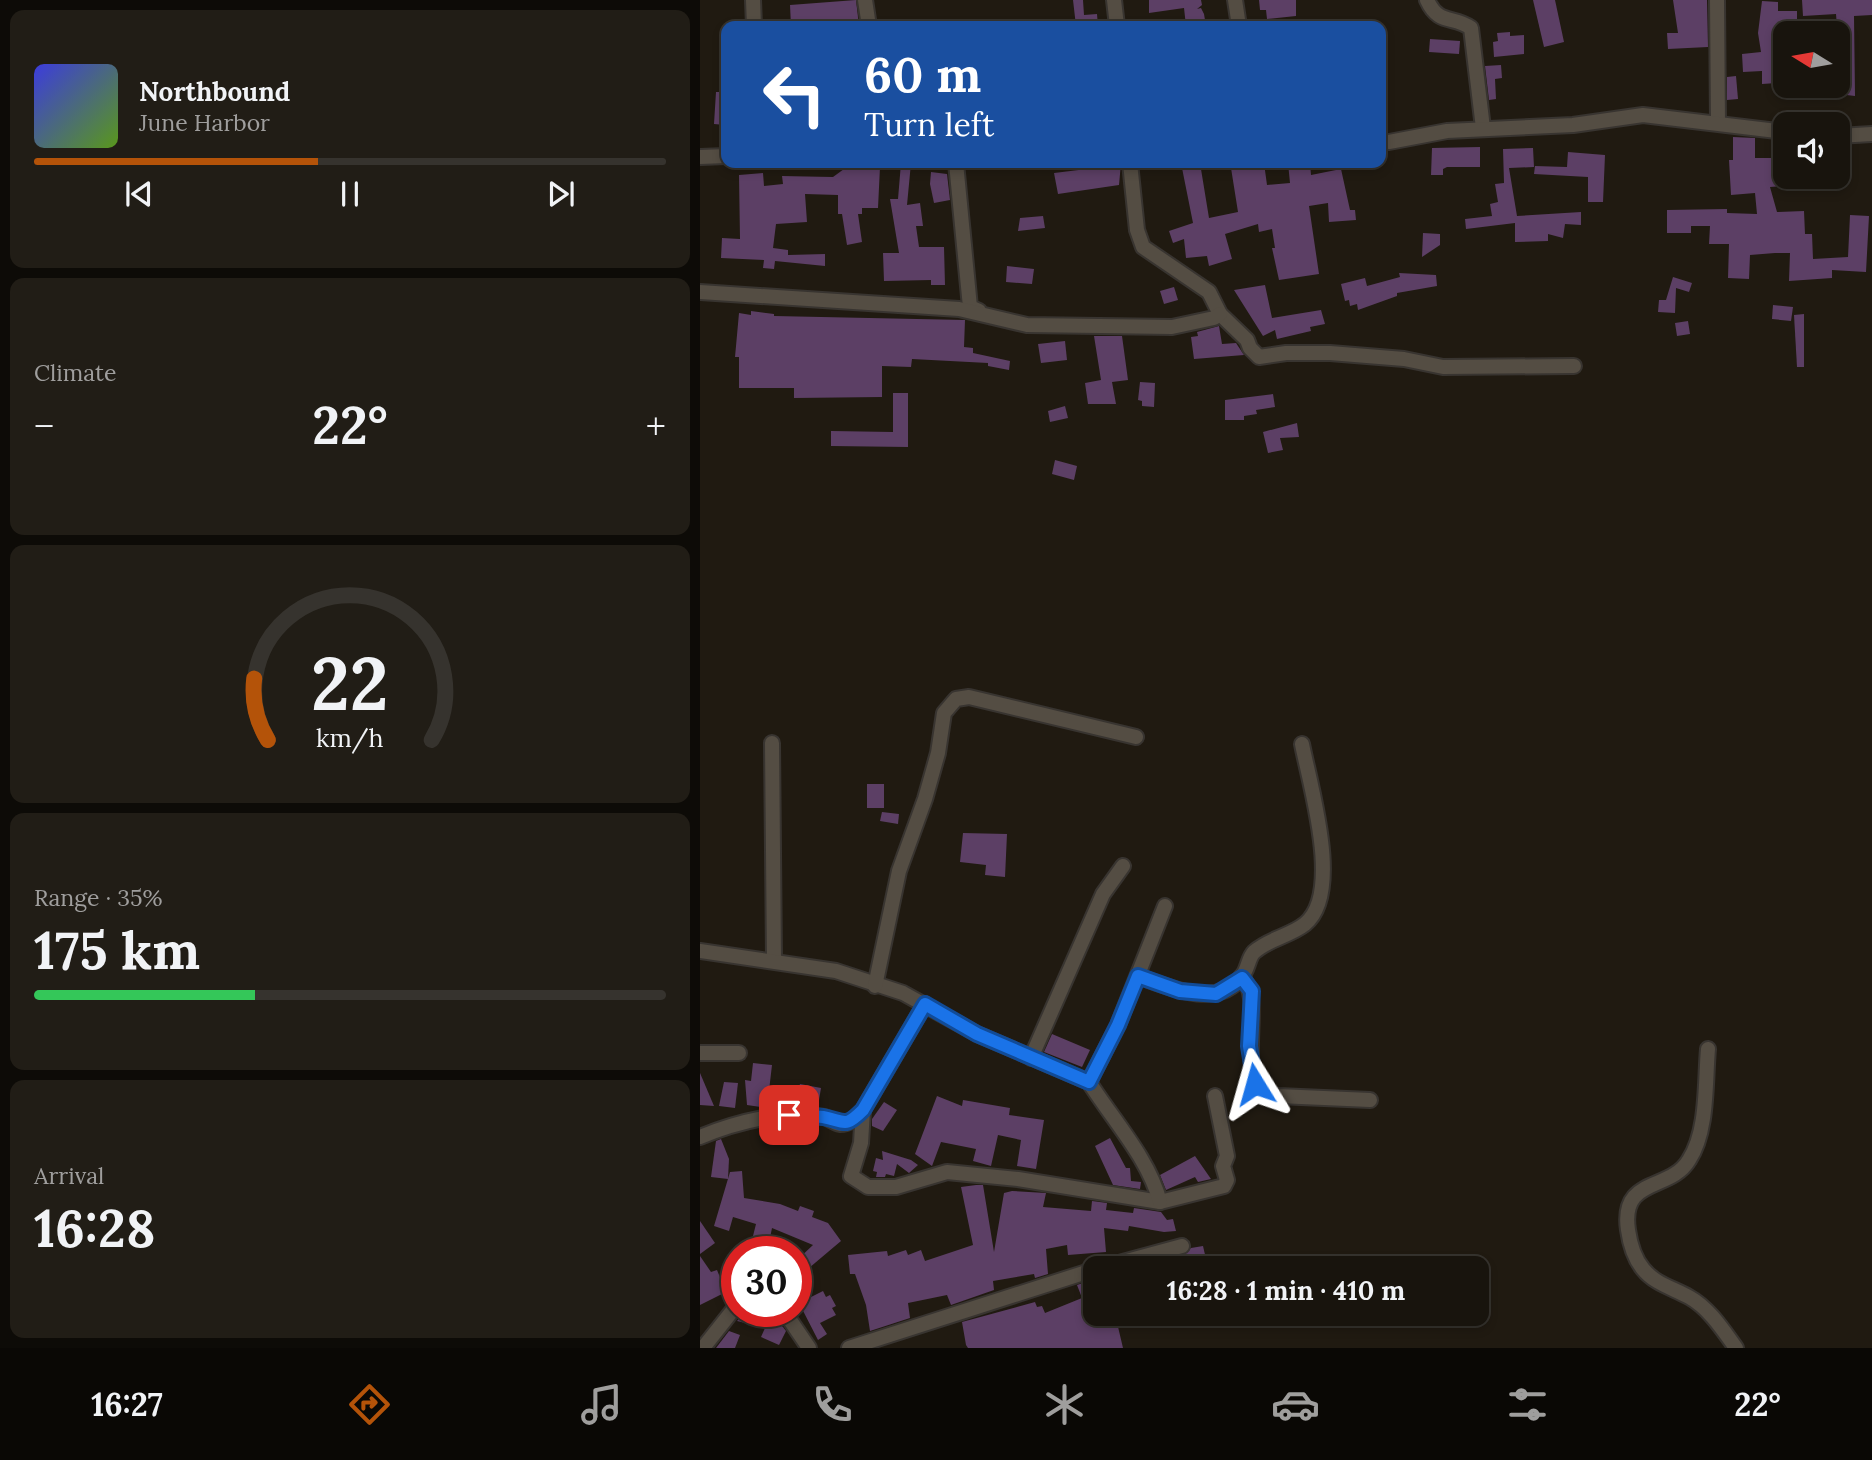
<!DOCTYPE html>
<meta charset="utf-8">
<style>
body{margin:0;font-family:Lora,serif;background:#211d16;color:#f1f3f6;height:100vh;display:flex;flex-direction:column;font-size:26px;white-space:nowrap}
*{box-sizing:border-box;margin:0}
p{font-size:23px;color:#9f9e9d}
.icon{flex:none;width:38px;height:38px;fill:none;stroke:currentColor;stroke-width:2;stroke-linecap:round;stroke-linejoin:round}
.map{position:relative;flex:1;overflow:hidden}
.panel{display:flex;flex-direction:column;gap:10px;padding:10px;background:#0d0b07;width:700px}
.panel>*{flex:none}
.guide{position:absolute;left:21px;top:21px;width:665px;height:147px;border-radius:14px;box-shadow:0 4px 10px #0003,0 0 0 2px #36332e;background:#1a4fa0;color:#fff;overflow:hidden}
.needle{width:46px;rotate:281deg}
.buttons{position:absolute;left:1073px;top:21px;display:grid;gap:14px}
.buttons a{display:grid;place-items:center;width:77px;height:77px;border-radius:14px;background:#18140d;box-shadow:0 4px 10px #0003,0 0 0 2px #36332e;font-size:35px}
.speed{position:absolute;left:21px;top:1236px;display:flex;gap:14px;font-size:35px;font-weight:700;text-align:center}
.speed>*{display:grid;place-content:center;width:91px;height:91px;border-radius:50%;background:#18140d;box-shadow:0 4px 10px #0003,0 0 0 2px #36332e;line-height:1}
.speed .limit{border:10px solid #d22;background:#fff;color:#111}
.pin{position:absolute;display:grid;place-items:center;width:60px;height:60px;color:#fff;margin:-30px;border-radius:14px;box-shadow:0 4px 10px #0006}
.me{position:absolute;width:77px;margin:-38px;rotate:352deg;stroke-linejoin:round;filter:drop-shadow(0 0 5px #0008)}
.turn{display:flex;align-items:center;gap:24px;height:147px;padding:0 28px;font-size:32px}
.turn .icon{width:91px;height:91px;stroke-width:2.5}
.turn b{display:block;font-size:49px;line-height:60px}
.big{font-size:52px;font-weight:700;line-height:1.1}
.panel .tile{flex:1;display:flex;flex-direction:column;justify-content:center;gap:10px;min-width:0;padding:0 24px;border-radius:14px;background:#211d16}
.panel .dial{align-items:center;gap:0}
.dial svg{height:182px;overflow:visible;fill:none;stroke:#36332e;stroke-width:7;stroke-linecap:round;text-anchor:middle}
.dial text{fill:#f1f3f6;stroke:none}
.song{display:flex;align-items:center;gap:21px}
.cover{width:84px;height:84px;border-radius:10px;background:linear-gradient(135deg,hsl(240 70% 55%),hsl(90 70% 35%))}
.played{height:7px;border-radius:4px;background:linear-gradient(90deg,#b45309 45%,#36332e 45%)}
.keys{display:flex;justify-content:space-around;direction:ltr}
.heat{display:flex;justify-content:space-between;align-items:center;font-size:38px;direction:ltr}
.charge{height:10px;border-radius:5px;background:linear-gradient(90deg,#34c759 35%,#36332e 0)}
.trip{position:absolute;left:383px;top:1256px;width:406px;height:70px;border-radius:14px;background:#18140d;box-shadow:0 4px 10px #0003,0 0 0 2px #36332e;font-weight:700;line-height:70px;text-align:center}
.tabs{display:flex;height:112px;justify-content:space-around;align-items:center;background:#0a0805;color:#9f9e9d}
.tabs .icon{width:49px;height:49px}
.tabs .on{color:#b45309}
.tabs b{font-size:32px;color:#f1f3f6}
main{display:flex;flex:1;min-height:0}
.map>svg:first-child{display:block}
.building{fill:#5c3f65}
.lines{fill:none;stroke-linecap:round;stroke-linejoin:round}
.street-casing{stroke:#383430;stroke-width:18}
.street{stroke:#544d43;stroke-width:14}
.route-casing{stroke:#114b97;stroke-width:18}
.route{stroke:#1a73e8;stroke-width:12}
</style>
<main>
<section class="panel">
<div class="tile">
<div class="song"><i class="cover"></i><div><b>Northbound</b><p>June Harbor</p></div></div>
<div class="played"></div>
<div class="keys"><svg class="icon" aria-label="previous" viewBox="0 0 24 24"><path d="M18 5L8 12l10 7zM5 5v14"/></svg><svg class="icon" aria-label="pause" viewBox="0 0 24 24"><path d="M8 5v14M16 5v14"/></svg><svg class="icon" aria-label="next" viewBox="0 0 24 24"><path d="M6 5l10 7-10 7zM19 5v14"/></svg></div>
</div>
<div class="tile"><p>Climate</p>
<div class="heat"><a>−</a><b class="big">22°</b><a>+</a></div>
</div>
<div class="tile dial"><svg viewBox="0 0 100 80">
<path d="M14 69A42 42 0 1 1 86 69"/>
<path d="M14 69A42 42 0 0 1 8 42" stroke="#b45309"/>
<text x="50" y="56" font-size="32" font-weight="700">22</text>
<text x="50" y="72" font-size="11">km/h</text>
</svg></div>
<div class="tile"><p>Range · 35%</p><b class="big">175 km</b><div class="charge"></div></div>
<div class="tile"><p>Arrival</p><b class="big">16:28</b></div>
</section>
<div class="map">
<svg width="1172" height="1348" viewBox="0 0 1172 1348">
<rect width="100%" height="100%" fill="#201a11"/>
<!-- building -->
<g class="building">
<polygon points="156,0 159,26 91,26 90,5"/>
<polygon points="373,0 383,0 384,15 397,14 398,26 376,26"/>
<polygon points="449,0 501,0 502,5 497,9 501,8 504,14 506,26 486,26 484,8 449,13"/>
<polygon points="559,0 596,0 596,16 567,19 566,10 560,10"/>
<polygon points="833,0 855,0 864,42 844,47"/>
<polygon points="973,0 1007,0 1008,47 968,49 967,33 978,33"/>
<polygon points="1102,0 1172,0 1172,15 1154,16 1155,96 1138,94 1138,77 1141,77 1136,14 1103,16"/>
<polygon points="1062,1 1078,2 1078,11 1097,11 1097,33 1085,33 1085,70 1076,71 1077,83 1062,84 1062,71 1043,72 1042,54 1061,52 1058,33"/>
<polygon points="810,32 810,36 824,35 824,54 794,57 793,42 798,41 797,33"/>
<polygon points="730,39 760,41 759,54 729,52"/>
<polygon points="801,65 802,78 795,79 796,99 789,100 785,66"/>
<polygon points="1036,76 1038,99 1027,100 1027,77"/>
<polygon points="16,92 26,92 25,125 14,124"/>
<polygon points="1033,137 1055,138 1055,158 1085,158 1085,177 1108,177 1109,184 1070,187 1077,212 1104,211 1105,234 1112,234 1113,259 1148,257 1150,215 1169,216 1166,272 1132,270 1132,278 1089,281 1090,253 1075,253 1050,255 1049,279 1028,278 1029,244 1009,244 1010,226 991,226 991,233 967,233 967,210 1027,209 1027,213 1057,214 1055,193 1031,195 1029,160 1033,160"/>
<polygon points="780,147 780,167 747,167 743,169 743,175 731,175 732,148"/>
<polygon points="833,148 834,167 809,168 817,216 881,212 881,225 865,224 863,238 848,234 848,241 815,242 815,223 766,229 765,219 792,216 790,204 798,202 795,184 804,183 803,149"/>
<polygon points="868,152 905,155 903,202 888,202 888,177 834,174 835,166 867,167"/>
<polygon points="201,163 211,163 207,205 220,203 223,226 216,226 219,247 244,247 245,285 231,285 231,280 184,281 183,253 199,253 190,199 198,199"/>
<polygon points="395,163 421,163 419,185 358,194 354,173 395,168"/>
<polygon points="486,163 500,163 509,218 538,212 531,168 564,163 567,185 590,183 588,163 610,163 611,175 641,169 650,210 655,210 656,220 629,222 628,203 609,206 619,274 579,280 572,248 575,248 572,229 559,232 558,224 525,234 532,259 509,266 507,256 486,258 484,239 473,243 469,231 493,223 482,168 486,167"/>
<polygon points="166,166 180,167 178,208 162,208 162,214 158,214 162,242 147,245 142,214 138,214 138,195 105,194 107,222 76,224 73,248 88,250 88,255 125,254 125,266 75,261 74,269 63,268 64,260 21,258 22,238 40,239 39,175 63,173 64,186 83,184 82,176 133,177 144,169 166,169"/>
<polygon points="231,172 247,174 250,200 234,203 230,184"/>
<polygon points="343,216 345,228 318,231 320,218"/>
<polygon points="723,233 740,234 740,245 722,257"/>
<polygon points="307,266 334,269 332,284 306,282"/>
<polygon points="699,273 736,275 737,286 697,293 697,296 658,310 657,304 650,306 649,300 645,301 641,284 665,278 667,286 700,277"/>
<polygon points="973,277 992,283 989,292 976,288 975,313 958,312 959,300 966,300"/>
<polygon points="565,285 572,318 621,310 625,324 610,327 611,331 577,339 575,330 563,336 534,290"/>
<polygon points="474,287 478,300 464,304 460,291"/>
<polygon points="1073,305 1093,307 1091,321 1072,319"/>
<polygon points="51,311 74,314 74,316 265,320 264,347 273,348 273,353 310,361 309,370 288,366 288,363 212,359 211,367 182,366 182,397 94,398 94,388 39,388 39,357 35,357 39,313 51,315"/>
<polygon points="1104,314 1104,367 1097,367 1094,315"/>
<polygon points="988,321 990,334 977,336 975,323"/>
<polygon points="519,326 522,344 536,343 544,355 494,359 491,337 498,336 497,332"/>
<polygon points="394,336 422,336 428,380 412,382 416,404 388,404 385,383 401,380"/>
<polygon points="365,341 367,360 341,363 338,344"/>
<polygon points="440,382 455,383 454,407 442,406 442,401 438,400"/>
<polygon points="193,393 208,393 208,447 131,446 131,431 193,432"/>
<polygon points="573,394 575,407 556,410 557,414 544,416 544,420 525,420 525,400"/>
<polygon points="365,406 368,418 350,422 348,411"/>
<polygon points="597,423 599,437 580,438 583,450 568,453 563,432"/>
<polygon points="355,460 377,466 374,480 352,474"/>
<rect x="167" y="784" width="17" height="24"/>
<polygon points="182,812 199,814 198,824 180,821"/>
<polygon points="263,833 307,834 305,877 285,875 286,865 260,862"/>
<polygon points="352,1034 390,1050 382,1067 344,1052"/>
<polygon points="53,1063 72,1065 67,1108 47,1105 45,1080 51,1081"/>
<polygon points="0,1073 14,1106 0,1105"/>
<polygon points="24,1082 38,1083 35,1108 19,1106"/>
<polygon points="100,1084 121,1088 118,1106 94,1103"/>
<polygon points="237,1096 262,1106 263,1100 310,1108 309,1115 344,1120 336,1169 317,1166 321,1140 298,1135 291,1166 273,1161 276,1149 241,1142 232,1166 215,1154"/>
<polygon points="184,1102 197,1110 183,1131 172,1126 172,1119"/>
<polygon points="410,1138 426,1168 430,1168 431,1181 441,1182 440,1189 413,1185 395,1146"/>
<polygon points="21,1139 29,1159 28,1179 11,1177 16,1141"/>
<polygon points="182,1151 211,1160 218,1165 209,1173 197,1164 194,1176 186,1174 185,1177 176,1177 177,1172 173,1171 176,1158 183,1160"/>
<polygon points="495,1156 511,1179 498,1182 495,1177 466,1190 460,1175"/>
<polygon points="42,1171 44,1198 80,1204 98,1211 100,1206 114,1211 112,1217 128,1223 141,1241 96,1279 96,1261 113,1245 72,1228 69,1243 52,1240 56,1224 33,1217 29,1231 14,1226 30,1172"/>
<polygon points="276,1185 283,1185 294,1252 304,1193 312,1191 346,1193 343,1207 391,1211 392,1201 407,1203 406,1210 433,1213 434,1208 461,1212 467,1220 473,1219 476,1231 464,1232 429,1226 428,1231 404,1228 406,1252 368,1255 367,1245 346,1249 348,1274 335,1278 334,1274 293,1281 294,1290 251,1305 247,1295 208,1303 210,1318 170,1331 166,1305 155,1274 150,1274 148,1255 187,1251 188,1256 206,1250 208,1255 221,1250 225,1261 273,1245 261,1187"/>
<polygon points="0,1221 15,1243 0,1254"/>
<polygon points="503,1246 506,1259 482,1265 480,1256 491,1248"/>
<polygon points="0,1256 11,1272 17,1270 26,1292 0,1305"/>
<polygon points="392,1280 396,1281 396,1314 415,1314 423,1348 268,1348 266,1345 262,1322 335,1302 337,1307 342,1306 345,1313 382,1298 377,1285"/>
<polygon points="123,1291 126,1297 130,1295 136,1306 132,1308 136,1315 120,1323 127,1334 118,1340 99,1303"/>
<polygon points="45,1311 63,1311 83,1327 86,1331 79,1345 61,1337 65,1328 37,1321"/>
<polygon points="555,1314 585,1314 557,1326"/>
<polygon points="29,1331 40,1335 35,1348 16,1348"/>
</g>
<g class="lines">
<defs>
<g id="street">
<polyline points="53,0 54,26"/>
<polyline points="165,0 169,26"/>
<polyline points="414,0 417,26"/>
<polyline points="535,0 539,26"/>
<path d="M 727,0 C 739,26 753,15 771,28 L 783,128"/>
<polyline points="1017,0 1018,123"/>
<polyline points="1138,136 1172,134"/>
<polyline points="689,142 747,131 873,125 943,115 1085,132"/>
<polyline points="0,157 26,156"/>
<polyline points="256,163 270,307 279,311"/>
<polyline points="430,163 437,230 443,247 509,292 520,314 547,340 550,348 559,357 586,353 630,353 704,359 743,367 874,366"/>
<polyline points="0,292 259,309 327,325 472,327 514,318 520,314"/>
<polyline points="72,743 74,960"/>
<polyline points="0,951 136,971 203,993 277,1034 389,1082"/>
<path d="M 438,976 C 468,987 518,1010 542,976 C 548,970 548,958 554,952 C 568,939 590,936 605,924 C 643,893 610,786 602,744"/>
<path d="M 542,978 C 564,997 539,1060 560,1092 L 578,1096 L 670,1100"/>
<polyline points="175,986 199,871 225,799 238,753 244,713 256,699 269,697 436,737"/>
<path d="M 1008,1049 C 1005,1083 1008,1131 989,1160 C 970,1192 920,1176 928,1230 C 930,1244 934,1258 943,1269 C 955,1284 973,1288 989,1297 C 1009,1308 1023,1330 1036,1348"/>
<polyline points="0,1053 39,1053"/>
<polyline points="331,1058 403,894 423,866"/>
<polyline points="163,1110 161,1143 151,1176 168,1187 196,1187 247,1172 318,1179 460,1202 524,1186 527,1180 523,1166 527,1156 515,1096"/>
<path d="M 0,1137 C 36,1122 86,1109 125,1117 C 130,1119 135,1123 140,1124 C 151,1124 156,1117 163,1110 L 225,1004"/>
<path d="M 460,1202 C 449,1159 413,1120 389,1082 L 418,1025 L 465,906"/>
<polyline points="397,1269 482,1246"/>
<polyline points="79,1311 90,1320 109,1348"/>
<polyline points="3,1348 37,1305"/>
<polyline points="149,1348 396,1269"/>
</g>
</defs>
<!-- street casing -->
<use href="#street" class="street-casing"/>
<!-- street -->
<use href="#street" class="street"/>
</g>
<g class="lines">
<defs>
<path id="route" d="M 89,1115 C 100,1116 112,1116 123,1117 C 145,1121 144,1129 163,1110 L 225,1004 L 277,1034 L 389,1082 L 418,1025 L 438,976 L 480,991 L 516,994 L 542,978 L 552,991 L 549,1046 L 555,1084"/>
</defs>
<!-- route casing -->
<use href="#route" class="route-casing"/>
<!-- route -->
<use href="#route" class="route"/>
</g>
</svg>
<div class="buttons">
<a><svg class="needle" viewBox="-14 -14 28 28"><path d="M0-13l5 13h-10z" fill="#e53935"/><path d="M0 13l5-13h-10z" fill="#9f9e9d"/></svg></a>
<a><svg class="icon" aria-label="sound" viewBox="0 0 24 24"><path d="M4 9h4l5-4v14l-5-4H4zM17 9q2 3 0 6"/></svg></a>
</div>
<div class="speed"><div class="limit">30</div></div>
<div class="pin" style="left:89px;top:1115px;background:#d93025"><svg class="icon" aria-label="arrive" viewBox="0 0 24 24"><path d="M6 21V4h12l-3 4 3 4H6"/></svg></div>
<svg class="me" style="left:555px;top:1084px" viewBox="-20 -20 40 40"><path d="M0-17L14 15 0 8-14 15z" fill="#1a73e8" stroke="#fff" stroke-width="4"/></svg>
<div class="trip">16:28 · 1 min · 410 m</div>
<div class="guide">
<div class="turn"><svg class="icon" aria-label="left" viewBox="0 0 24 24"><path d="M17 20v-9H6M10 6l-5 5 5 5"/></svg><div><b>60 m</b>Turn left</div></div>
</div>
</div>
</main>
<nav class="tabs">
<b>16:27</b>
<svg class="icon on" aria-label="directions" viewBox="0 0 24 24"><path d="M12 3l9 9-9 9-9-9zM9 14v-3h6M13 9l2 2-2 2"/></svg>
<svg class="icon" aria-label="music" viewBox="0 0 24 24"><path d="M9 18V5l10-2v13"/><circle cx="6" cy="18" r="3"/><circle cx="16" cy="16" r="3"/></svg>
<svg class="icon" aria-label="phone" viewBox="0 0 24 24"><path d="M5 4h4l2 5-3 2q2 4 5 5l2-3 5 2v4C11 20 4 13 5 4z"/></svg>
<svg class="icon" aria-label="climate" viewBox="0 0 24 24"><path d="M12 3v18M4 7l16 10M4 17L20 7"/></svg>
<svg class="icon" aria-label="car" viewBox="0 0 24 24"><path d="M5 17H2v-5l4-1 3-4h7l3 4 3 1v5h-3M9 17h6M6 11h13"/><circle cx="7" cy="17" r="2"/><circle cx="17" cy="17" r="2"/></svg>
<svg class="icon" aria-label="filters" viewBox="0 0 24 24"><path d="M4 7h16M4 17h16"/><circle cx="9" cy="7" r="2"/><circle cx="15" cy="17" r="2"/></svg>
<b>22°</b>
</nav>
